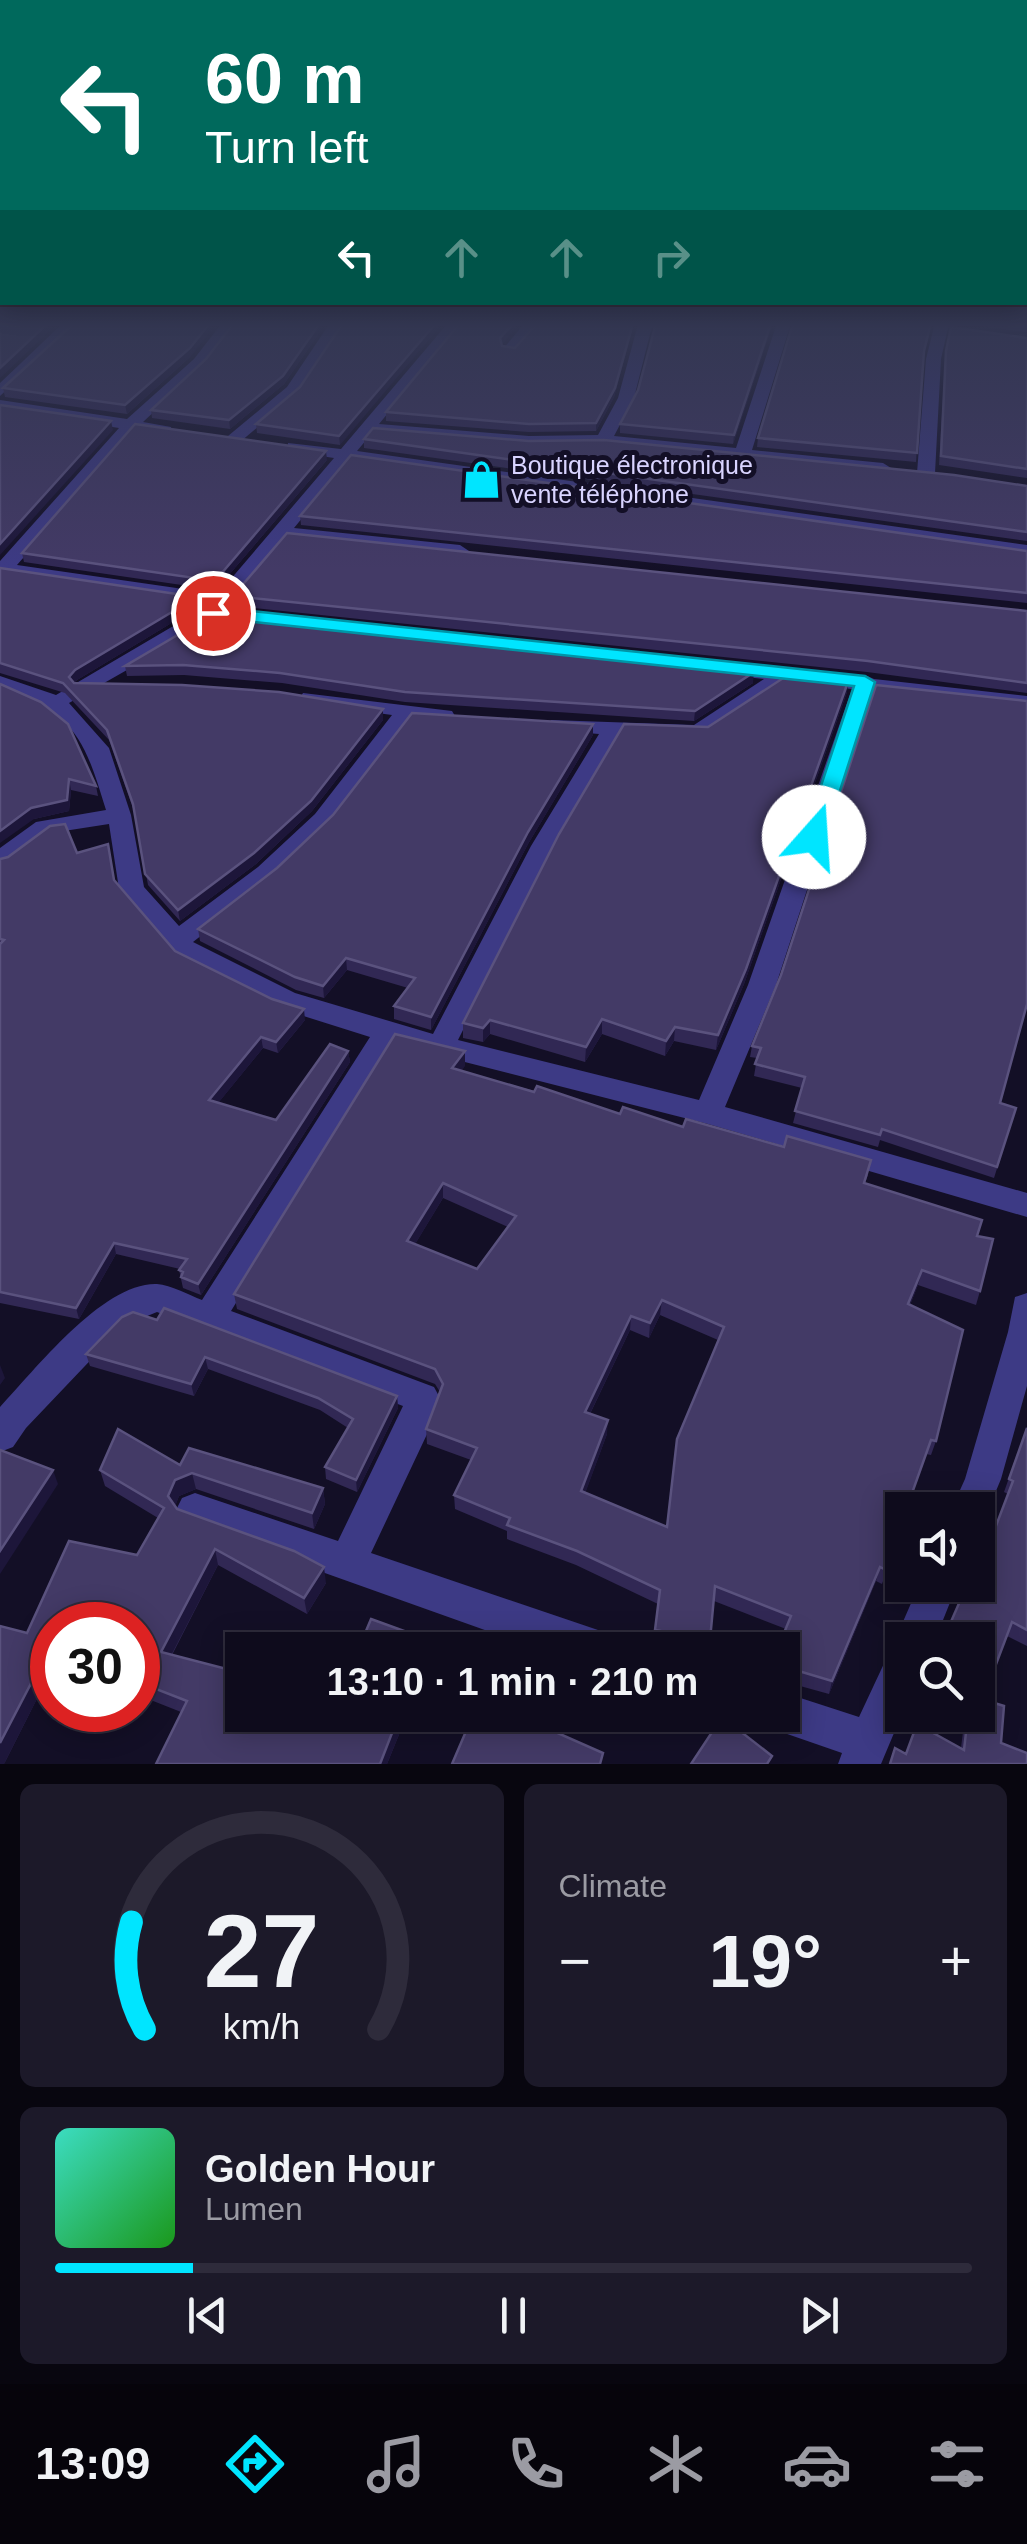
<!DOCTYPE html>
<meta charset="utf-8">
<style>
body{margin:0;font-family:Helvetica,sans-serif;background:#1c1929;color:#f1f3f6;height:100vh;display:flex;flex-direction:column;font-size:38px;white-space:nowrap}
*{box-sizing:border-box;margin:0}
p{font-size:32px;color:#9b9ba3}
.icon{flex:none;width:55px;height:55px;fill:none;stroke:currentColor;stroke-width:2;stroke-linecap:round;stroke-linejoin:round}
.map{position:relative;height:1764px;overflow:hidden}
.sheet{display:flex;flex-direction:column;gap:20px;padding:20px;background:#08060f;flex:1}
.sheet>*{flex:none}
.guide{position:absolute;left:0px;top:0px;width:1028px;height:305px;box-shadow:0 5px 25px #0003,0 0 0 2px #2e2b3b;background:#00695c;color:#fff;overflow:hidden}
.fabs{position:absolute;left:885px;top:1492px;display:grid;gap:20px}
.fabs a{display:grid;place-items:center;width:110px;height:110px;border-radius:0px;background:#0e0b1c;box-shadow:0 5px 25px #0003,0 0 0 2px #2e2b3b;font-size:50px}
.speed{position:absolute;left:30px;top:1602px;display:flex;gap:20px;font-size:50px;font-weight:700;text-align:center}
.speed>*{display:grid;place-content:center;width:130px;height:130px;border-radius:50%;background:#0e0b1c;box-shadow:0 5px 25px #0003,0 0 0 2px #2e2b3b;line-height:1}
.speed .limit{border:15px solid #d22;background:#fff;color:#111}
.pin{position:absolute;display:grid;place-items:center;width:85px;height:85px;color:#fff;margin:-42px;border:5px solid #fff;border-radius:50%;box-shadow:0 2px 10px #0007}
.me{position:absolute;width:110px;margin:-55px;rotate:19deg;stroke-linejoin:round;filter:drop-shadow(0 0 8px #0008)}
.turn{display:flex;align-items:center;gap:35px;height:210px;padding:0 40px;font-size:45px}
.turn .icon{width:130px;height:130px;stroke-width:2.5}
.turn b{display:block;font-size:70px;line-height:85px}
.lanes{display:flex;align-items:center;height:95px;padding:0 40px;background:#0003;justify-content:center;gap:50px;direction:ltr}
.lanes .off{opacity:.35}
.big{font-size:75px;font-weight:600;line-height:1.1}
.sheet .card{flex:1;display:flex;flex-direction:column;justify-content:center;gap:15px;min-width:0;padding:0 35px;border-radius:15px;background:#1c1929}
.sheet .dial{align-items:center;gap:0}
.dial svg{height:260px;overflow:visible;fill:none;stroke:#2e2b3b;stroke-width:7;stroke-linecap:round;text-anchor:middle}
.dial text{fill:#f1f3f6;stroke:none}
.song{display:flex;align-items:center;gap:30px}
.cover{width:120px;height:120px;border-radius:15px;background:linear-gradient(135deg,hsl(170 70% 55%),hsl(120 70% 35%))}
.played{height:10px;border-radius:5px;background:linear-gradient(90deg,#00e5ff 15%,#2e2b3b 15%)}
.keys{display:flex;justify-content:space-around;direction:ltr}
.heat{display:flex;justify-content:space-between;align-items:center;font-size:55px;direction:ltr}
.sheet .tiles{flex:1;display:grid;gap:20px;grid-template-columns:1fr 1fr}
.card:last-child{grid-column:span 2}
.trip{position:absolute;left:225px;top:1632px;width:575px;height:100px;border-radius:0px;background:#0e0b1c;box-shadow:0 5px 25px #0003,0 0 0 2px #2e2b3b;font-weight:600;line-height:100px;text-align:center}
.menu{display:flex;height:160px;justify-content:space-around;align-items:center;background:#06040b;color:#9b9ba3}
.menu .icon{width:70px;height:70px}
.menu .current{color:#00e5ff}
.menu b{font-size:45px;color:#f1f3f6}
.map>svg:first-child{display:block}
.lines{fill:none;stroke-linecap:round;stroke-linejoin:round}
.minor{fill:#3d3a85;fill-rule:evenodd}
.wall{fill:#312854;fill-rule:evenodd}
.shaded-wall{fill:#1d163a}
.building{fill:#433a66;stroke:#5a527e;stroke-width:2.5;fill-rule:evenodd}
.route{fill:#00e5ff;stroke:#0095a6;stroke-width:2.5}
.labels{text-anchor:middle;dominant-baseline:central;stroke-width:10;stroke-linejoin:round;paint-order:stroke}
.far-poi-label{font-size:25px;fill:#d9d4ff;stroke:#130f26;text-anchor:start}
</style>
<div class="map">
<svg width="1027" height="1764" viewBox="0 0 1027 1764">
<rect width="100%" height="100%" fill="#130f26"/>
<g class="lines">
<!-- minor -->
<g class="minor">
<polygon points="63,323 78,323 0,396 0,383"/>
<path d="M 222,323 L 236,323 L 204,365 L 143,422 L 171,427 L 171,433 L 134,430 L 17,565 L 218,594 L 334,458 L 288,451 L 288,443 L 341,449 L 448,323 L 462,323 L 379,424 L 529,436 L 598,435 L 618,398 L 637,328 L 642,323 L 657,323 L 651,330 L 634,398 L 614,436 L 736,448 L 777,323 L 791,323 L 752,450 L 883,463 L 891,468 L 883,473 L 604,445 L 529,446 L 372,433 L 357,451 L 1027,545 L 1027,557 L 350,460 L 294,528 L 460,545 L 469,551 L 467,555 L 286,538 L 220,617 L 69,703 L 109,748 L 131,815 L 144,887 L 179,926 L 258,867 L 315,814 L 392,715 L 303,703 L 300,698 L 303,693 L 452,711 L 455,716 L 452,721 L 412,718 L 331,824 L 276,877 L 193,942 L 295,993 L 433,1034 L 531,846 L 599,734 L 551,730 L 548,725 L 551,720 L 694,725 L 764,679 L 297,628 L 287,622 L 290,618 L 857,677 L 865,675 L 874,679 L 1027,696 L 1027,708 L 872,691 L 776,985 L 725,1107 L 1027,1193 L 1027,1217 L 708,1124 L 394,1044 L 231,1311 L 434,1387 L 440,1398 L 437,1413 L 371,1553 L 598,1630 L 612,1636 L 618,1650 L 541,1650 L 182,1522 L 176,1510 L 182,1498 L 195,1493 L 338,1541 L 403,1406 L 157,1312 L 123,1326 L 26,1428 L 13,1447 L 0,1452 L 0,1407 C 35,1370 103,1282 157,1284 C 171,1285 189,1295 202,1300 L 370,1037 L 275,1007 L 180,960 L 119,889 L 109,824 L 51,833 L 9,865 L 0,868 L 0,848 L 36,822 L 106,810 C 83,735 76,716 0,689 L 0,676 L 56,695 L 209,605 L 0,574 L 0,561 L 119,428 L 0,410 L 0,400 L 127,419 L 194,359 ZM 788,682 L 852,689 L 748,985 L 699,1100 L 458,1040 L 555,846 L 620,735 L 707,737 Z"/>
<polygon points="330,323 344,323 298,393 240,442 228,442 228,436 287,387"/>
<polygon points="525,323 539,323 515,352 505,352 503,349"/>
<polygon points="935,323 949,323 941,359 935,473 926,478 917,473 926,359"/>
<polygon points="1027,1293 1027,1386 1001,1479 983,1522 978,1525 978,1510 951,1510 965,1479 1008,1332 1015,1297"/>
<polygon points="919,1585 957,1585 935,1640 902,1640 902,1714 881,1764 838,1764 842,1753 767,1727 763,1715 782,1715 782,1692 859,1717 888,1655 899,1650 895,1640"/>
</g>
</g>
<!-- wall -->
<g class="wall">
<polygon points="234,323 326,323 284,384 230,429 152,418 151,410 206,359"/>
<polygon points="343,323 340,445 257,433 256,424 300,387"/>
<polygon points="773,323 733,444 620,433 620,424"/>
<polygon points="955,323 1027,323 1027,332"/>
<polygon points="633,327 614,397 596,431 529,432 386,421 386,412 502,345 515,348"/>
<polygon points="951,327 1027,338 1027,478 939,465 945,360"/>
<polygon points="923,355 916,462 757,447 758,438"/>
<polygon points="191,356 127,414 5,397 3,388"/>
<polygon points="364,439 1027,486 1027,541 364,448"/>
<polygon points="327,460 216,590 24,562 22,553"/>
<polygon points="300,516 1027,551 1027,603 301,525"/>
<polygon points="0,568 198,607 77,680 74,683 383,709 383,720 312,811 256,864 180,921 148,885 135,814 109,740 65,693 0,673"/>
<polygon points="233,596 1027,611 1027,693 867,672 234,606"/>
<polygon points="215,613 753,683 694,721 405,702 282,683 184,675 127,676 125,666"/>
<polygon points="0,684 96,786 98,796 71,790 69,811 34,819"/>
<polygon points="847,692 744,984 716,1050 674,1041 665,1056 602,1034 585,1062 490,1034 483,1042 463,1038 463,1023 708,727"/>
<polygon points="593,724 593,735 528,844 431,1030 394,1019 394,1006 408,988 347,970 324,998 296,990 200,941 198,929"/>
<polygon points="77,853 114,881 175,951 305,1020 278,1053 263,1048 218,1103 276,1120 348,1051 350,1062 201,1295 183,1288 179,1270 180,1269 116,1254 79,1319 0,1303 0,859"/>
<polygon points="752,1046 1000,1103 1016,1108 994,1178 880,1140 878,1147 793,1123 802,1088 754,1076 757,1058 750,1057"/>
<path d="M 465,1066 L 461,1071 L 620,1114 L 683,1127 L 868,1175 L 865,1183 L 977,1236 L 980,1291 L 976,1305 L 918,1285 L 910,1305 L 936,1441 L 931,1455 L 926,1454 L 882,1584 L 876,1581 L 829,1694 L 782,1681 L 782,1650 L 786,1629 L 714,1601 L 709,1650 L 688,1650 L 654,1644 L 658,1604 L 576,1565 L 507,1539 L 507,1531 L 455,1509 L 454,1495 L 471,1460 L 427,1444 L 426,1429 L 440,1392 L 435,1384 L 237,1309 L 234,1294 ZM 443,1198 L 508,1227 L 477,1269 L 415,1244 ZM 660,1315 L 718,1340 L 667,1527 L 585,1493 L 607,1434 L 590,1414 L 630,1330 L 649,1338 Z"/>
<polygon points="122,1317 397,1396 398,1408 357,1492 326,1479 325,1467 348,1428 320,1410 208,1369 194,1396 90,1366 86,1354"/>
<polygon points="1027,1427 1027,1646 1007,1636 982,1699 1001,1743 1027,1753 906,1754 961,1748 965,1715 978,1715 978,1640 980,1568 1008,1494 1004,1492"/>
<polygon points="180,1465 323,1488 325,1504 314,1529 196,1489 179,1496 175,1506 177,1509 326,1583 307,1614 218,1565 172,1655 242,1715 407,1715 387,1764 156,1764 181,1712 138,1695 138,1625 52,1625 52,1669 4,1764 27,1633 137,1555 158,1518 105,1486 100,1470"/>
</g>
<!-- shaded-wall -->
<g class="shaded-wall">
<polygon points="48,323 58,323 0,378 0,368"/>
<polygon points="210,323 217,323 191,356 127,414 125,405"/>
<polygon points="320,323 326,323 284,384 230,429 229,420"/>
<polygon points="436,323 443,323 340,445 339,436"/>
<polygon points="514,323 520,323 500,347 500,338"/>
<polygon points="633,323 638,323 633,327 614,397 596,431 596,423"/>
<polygon points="771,323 773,323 733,444 734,435"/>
<polygon points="111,421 113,430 0,555 0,544"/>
<polygon points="326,451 327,460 216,590 215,581"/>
<polygon points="197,597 198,607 77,680 71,687 69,677 75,670"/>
<polygon points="754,672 753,683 694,721 695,711"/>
<polygon points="849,679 847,692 744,984 716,1050 718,1035"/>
<polygon points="383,709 383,720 312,811 256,864 180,921 178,910"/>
<polygon points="593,724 593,735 528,844 431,1030 431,1017 528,832"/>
<polygon points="69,779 71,790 69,811 34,819 0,843 0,831"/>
<polygon points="346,958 347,970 324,998 323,986"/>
<polygon points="304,1009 305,1020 278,1053 276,1042"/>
<polygon points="602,1019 602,1034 585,1062 586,1047"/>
<polygon points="490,1020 490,1034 483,1042 483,1028"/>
<polygon points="675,1027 674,1041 665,1056 666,1041"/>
<polygon points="261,1037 263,1048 211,1112 209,1100"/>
<polygon points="348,1051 350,1062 201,1295 198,1284"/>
<polygon points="465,1051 465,1066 452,1083 452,1068"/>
<polygon points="443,1183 443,1198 408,1256 407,1241"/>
<polygon points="114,1243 116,1254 79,1319 76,1308"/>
<polygon points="922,1270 918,1285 904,1319 908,1304"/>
<polygon points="662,1300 660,1315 649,1338 650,1323"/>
<polygon points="631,1316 630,1330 584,1426 585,1412"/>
<polygon points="205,1357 208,1369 194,1396 191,1384"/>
<polygon points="0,1365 5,1378 0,1385"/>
<polygon points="397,1396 398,1408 357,1492 356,1480"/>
<polygon points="608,1420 607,1434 581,1505 581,1491"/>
<polygon points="53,1470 58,1484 0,1574 0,1551"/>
<polygon points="192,1473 196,1489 179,1496 173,1512 168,1496 175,1480"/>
<polygon points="323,1488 325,1504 314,1529 312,1513"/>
<polygon points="215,1549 218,1565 165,1667 161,1652"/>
<polygon points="324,1567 326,1583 307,1614 304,1598"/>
<polygon points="880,1567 876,1581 829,1694 832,1681"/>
<polygon points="50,1647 52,1654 52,1669 4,1764 0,1764 0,1743"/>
<polygon points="399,1715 407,1715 387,1764 380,1764"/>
</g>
<!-- building -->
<g class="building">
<polygon points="0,323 48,323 0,368"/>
<polygon points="74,323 210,323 190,348 125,405 3,388"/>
<polygon points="234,323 320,323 283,376 229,420 151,410 206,359"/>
<polygon points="343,323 436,323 339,436 256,424 300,387"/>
<polygon points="460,323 514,323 500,338 502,346 515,348 537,323 633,323 615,388 596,423 529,424 386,412"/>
<polygon points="656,323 771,323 734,435 620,424 638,390"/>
<polygon points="793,323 931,323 924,351 917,453 758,438"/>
<polygon points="951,327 1027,338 1027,469 941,456 946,351"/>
<polygon points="0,405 111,421 0,544"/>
<polygon points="135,424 326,451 215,581 22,553"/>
<polygon points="373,428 529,441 604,440 954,475 1027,486 1027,532 364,439"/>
<polygon points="351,455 1027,551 1027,593 300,516"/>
<polygon points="287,533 1027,611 1027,683 868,661 233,596"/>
<polygon points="0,568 197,597 75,670 69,677 74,683 182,685 279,692 383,709 311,801 254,853 178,910 145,874 133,804 107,730 63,683 0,663"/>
<polygon points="215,613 754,672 695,711 405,692 280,673 183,665 125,666"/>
<polygon points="791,673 849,679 746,969 718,1035 675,1027 666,1041 602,1019 586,1047 490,1020 483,1028 463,1023 559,834 624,724 708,727"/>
<polygon points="0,684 41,702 68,724 96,786 69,779 67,800 31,808 0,831"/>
<polygon points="876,685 1027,701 1027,1004 1000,1103 1016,1108 997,1167 882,1129 880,1135 795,1111 805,1077 755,1064 761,1048 752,1046 781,975"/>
<polygon points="412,713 593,724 528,832 431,1017 394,1006 415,978 346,958 323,986 295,977 198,929 277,868 333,815"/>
<polygon points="65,824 77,853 108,844 114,880 175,951 272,999 304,1009 276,1042 261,1037 209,1100 276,1120 330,1044 348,1051 198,1284 181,1277 183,1272 179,1270 187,1259 114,1243 76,1308 0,1292 0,944 4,940 0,939 0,859 8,857 50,826"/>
<path d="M 395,1034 L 465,1051 L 452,1068 L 534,1092 L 537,1086 L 620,1114 L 623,1107 L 683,1127 L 686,1119 L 784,1147 L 787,1136 L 871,1160 L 864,1183 L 982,1220 L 977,1236 L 993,1239 L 980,1291 L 922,1270 L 908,1304 L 963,1330 L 936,1441 L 931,1440 L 906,1510 L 902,1510 L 902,1522 L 886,1570 L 880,1567 L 832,1681 L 782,1666 L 782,1650 L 777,1650 L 791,1616 L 715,1586 L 710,1640 L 655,1630 L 660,1590 L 577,1551 L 507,1525 L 510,1518 L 454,1495 L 477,1448 L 426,1429 L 443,1384 L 435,1369 L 234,1294 ZM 443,1183 L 516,1216 L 477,1269 L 407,1241 ZM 662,1300 L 724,1327 L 677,1439 L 667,1527 L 581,1491 L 608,1420 L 585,1412 L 631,1316 L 650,1323 Z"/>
<polygon points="164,1308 397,1396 356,1480 325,1467 353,1419 318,1398 205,1357 191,1384 86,1354 122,1317 133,1312 157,1320"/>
<polygon points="1027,1428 1027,1630 1012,1622 987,1688 978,1683 978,1640 943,1640 967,1585 978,1585 978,1567 980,1568 1013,1481 1009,1479"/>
<polygon points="118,1429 180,1465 189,1448 323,1488 312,1513 192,1473 175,1480 168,1496 177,1509 294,1551 324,1567 304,1598 215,1549 161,1652 242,1673 242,1715 399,1715 380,1764 156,1764 187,1701 138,1682 138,1625 52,1625 52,1648 50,1647 0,1743 0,1626 27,1633 69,1541 137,1555 164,1508 100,1470"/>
<polygon points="0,1450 53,1470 0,1551"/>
<polygon points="371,1619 429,1640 425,1650 358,1650"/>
<polygon points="978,1698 1004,1706 1001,1743 1027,1753 1027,1764 890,1764 895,1748 906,1754 917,1724 964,1750 968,1715 978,1715"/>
<polygon points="473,1715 517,1715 603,1753 600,1764 452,1764"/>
<polygon points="722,1717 772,1756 767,1764 691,1764"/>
</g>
<!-- sky -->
<linearGradient id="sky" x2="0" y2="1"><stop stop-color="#0a0815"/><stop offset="0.57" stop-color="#333752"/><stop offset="1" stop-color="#333752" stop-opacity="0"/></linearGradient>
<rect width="1027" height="570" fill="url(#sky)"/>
<!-- route -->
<polygon class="route" points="213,607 865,676 875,682 825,837 814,844 804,837 854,686 206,617 204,613"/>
<!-- icons -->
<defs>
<symbol id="shop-bare" viewBox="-9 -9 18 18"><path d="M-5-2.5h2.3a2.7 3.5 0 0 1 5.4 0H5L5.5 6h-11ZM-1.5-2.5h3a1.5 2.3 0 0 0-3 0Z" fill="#00e5ff" stroke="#130f26" stroke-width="2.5" paint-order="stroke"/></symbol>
</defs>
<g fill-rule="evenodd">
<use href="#shop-bare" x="454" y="452" width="55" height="55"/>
</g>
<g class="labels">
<!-- far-poi labels -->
<g class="far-poi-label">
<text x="511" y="465">Boutique électronique<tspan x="511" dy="29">vente téléphone</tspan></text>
</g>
</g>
</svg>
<div class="fabs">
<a><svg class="icon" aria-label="sound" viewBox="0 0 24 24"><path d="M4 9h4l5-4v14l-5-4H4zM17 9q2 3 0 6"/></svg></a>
<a><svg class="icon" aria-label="search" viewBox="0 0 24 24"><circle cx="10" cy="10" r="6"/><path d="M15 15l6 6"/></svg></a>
</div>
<div class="speed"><div class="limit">30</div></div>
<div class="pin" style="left:213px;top:613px;background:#d93025"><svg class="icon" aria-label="arrive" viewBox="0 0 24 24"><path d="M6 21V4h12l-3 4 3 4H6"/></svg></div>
<svg class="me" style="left:814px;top:837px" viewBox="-20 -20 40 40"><circle r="19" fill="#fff"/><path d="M0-13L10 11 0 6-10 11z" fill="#00e5ff"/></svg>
<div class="trip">13:10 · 1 min · 210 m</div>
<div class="guide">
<div class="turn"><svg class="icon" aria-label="left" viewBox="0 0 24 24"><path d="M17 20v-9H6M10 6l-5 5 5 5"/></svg><div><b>60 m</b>Turn left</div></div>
<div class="lanes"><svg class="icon" aria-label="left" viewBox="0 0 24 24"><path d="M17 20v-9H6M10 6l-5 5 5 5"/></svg><svg class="icon off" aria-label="ahead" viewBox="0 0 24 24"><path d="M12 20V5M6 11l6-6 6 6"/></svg><svg class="icon off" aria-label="ahead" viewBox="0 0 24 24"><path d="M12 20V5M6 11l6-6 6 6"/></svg><svg class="icon off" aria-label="right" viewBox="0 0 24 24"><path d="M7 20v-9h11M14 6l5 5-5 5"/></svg></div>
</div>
</div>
<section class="sheet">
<div class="tiles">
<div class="card dial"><svg viewBox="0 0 100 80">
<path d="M14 69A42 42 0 1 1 86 69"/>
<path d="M14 69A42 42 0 0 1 10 36" stroke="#00e5ff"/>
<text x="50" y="56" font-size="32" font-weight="700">27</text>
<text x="50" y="72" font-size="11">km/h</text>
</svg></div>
<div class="card"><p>Climate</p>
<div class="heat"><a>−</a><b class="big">19°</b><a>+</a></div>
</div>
<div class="card">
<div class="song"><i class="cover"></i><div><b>Golden Hour</b><p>Lumen</p></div></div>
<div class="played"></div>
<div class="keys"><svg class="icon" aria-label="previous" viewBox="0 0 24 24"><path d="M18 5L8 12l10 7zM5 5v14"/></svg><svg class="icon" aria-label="pause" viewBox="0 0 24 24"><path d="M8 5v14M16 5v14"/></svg><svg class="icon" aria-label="next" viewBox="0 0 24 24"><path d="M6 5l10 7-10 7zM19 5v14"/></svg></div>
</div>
</div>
</section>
<nav class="menu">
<b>13:09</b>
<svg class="icon current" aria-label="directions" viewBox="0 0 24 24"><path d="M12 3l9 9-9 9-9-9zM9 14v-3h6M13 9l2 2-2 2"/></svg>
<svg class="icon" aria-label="music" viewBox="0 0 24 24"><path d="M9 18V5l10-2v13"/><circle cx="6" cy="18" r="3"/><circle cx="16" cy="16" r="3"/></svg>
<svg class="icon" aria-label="phone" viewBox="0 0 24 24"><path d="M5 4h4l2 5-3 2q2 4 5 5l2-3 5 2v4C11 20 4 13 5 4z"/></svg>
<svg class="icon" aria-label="climate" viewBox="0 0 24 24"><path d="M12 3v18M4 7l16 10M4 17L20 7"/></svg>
<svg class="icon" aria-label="car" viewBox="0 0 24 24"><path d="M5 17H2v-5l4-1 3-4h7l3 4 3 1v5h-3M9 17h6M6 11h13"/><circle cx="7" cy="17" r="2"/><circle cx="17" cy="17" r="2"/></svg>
<svg class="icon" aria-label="filters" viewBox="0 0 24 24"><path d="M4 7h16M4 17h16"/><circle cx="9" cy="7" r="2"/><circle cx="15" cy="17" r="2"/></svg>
</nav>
